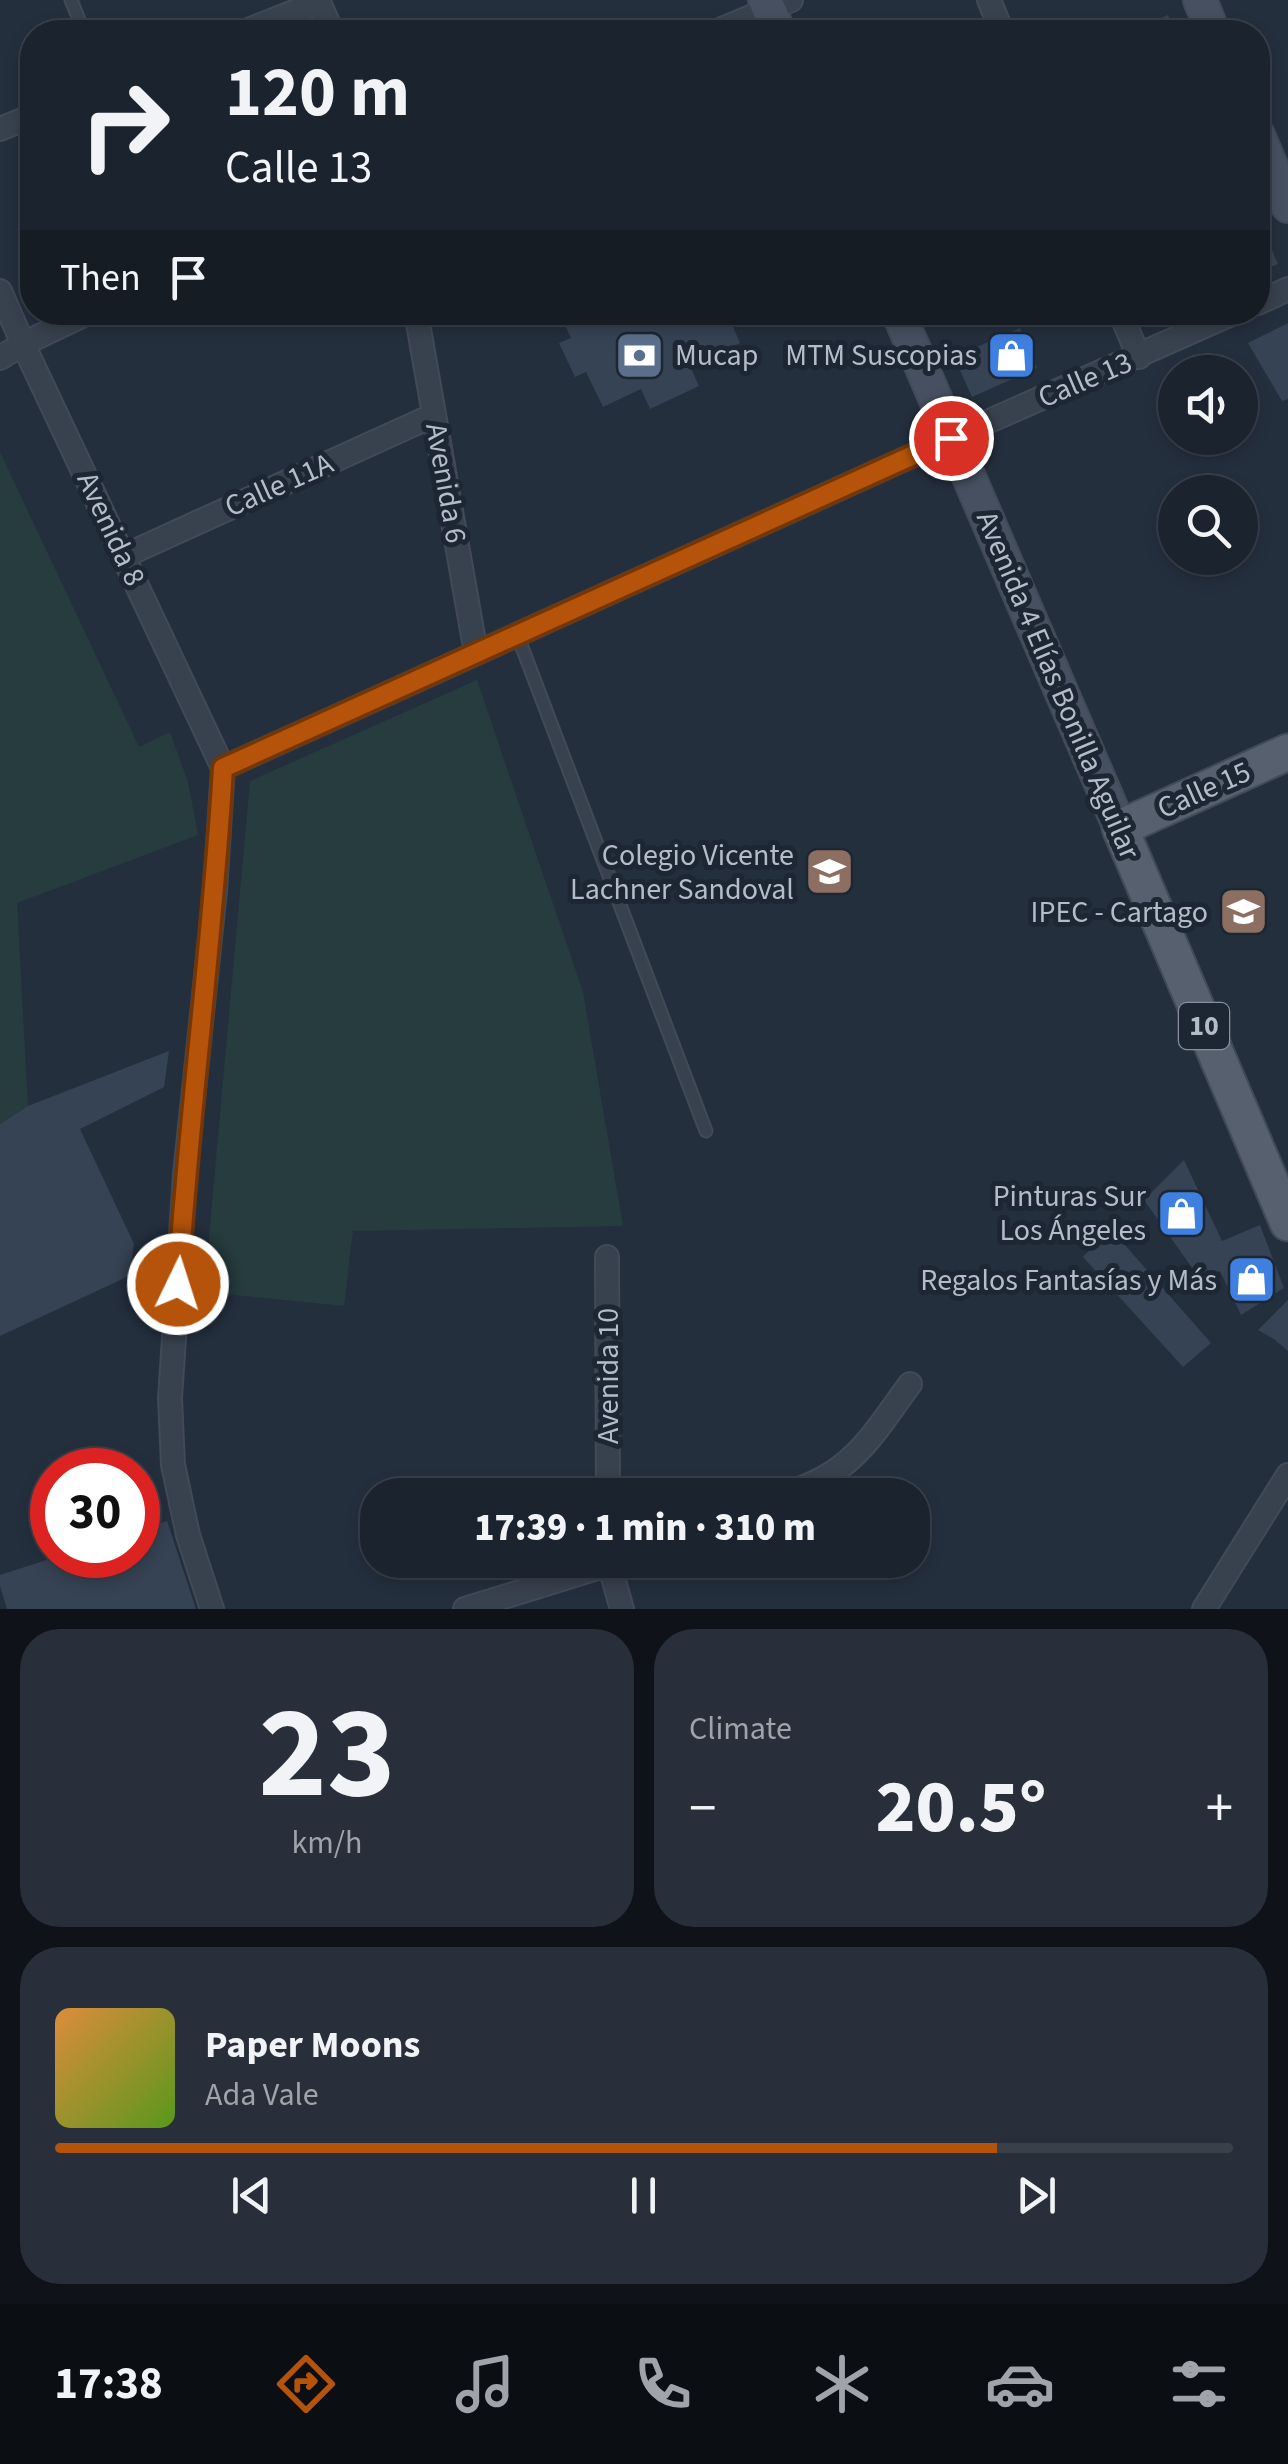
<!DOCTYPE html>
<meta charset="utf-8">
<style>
body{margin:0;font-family:"Source Sans 3",sans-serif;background:#282f3a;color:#f1f3f6;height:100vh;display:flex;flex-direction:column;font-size:38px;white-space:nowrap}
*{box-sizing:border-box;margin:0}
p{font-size:32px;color:#a0a4aa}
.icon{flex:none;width:55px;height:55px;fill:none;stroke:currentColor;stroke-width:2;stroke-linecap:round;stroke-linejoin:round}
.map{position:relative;height:1609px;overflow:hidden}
.panel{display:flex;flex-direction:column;gap:20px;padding:20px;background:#0f1319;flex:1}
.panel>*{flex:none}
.hud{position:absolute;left:20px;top:20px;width:1250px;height:305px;border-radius:40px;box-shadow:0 5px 15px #0003,0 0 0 2px #39404a;background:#1b232e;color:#f1f3f6;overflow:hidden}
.tools{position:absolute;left:1158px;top:355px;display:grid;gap:20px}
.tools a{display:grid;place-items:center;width:100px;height:100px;border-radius:50%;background:#1b232e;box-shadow:0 5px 15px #0003,0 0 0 2px #39404a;font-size:50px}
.speed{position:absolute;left:30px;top:1448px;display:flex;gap:20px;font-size:50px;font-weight:700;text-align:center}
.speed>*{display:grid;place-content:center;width:130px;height:130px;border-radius:50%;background:#1b232e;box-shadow:0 5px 15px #0003,0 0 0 2px #39404a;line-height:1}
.speed .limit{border:15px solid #d22;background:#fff;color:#111}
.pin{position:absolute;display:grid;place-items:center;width:85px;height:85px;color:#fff;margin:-42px;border:5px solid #fff;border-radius:50%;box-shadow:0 2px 10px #0007}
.me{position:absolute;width:110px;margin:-55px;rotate:4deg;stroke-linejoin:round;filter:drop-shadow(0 0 8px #0008)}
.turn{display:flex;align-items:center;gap:35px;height:210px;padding:0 40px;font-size:45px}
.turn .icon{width:130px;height:130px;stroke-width:2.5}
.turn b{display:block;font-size:70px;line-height:85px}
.then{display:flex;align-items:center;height:95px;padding:0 40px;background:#0003;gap:20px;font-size:38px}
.big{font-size:75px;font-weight:800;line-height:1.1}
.panel .card{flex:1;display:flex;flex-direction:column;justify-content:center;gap:15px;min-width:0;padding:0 35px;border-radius:40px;background:#282f3a}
.panel .dial{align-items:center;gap:0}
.dial b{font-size:130px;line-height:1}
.song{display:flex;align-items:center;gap:30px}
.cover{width:120px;height:120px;border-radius:15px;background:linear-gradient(135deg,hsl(30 70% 55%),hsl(90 70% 35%))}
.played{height:10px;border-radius:5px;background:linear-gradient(90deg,#b45309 80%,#39404a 80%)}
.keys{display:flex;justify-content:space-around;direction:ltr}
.heat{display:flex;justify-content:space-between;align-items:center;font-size:55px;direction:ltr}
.panel .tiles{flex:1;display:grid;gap:20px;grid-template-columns:1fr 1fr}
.card:last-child{grid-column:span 2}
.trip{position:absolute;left:360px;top:1478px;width:570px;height:100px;border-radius:40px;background:#1b232e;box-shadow:0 5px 15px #0003,0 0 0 2px #39404a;font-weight:800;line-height:100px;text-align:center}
.dock{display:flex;height:160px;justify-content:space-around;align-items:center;background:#0b0e12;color:#a0a4aa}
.dock .icon{width:70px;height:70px}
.dock .active{color:#b45309}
.dock b{font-size:45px;color:#f1f3f6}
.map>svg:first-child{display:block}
.green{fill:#263c3f}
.building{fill:#364354}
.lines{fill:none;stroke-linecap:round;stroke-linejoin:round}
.lane-casing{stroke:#414a57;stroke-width:15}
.street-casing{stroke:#414a57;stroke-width:26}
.secondary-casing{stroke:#414a57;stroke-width:36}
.primary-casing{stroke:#414a57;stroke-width:39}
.lane{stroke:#38414e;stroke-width:11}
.street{stroke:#38414e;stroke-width:22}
.secondary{stroke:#465061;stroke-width:32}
.primary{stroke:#56606e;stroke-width:35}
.route-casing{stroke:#753606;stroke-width:25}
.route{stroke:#b45309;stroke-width:18}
.labels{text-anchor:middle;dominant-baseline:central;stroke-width:10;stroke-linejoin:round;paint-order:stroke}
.shield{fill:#1d2633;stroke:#878f9c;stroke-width:2.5}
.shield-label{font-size:28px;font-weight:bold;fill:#b4bcc9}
.poi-label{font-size:30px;fill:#b4bcc9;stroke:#1d2633;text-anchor:end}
.street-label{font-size:30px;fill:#b4bcc9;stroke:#1d2633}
</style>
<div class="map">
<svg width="1288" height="1609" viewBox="0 0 1288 1609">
<rect width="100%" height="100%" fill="#242f3e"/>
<!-- green -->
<g class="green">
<polygon points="0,452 139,747 170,732 188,782 198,835 17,903 28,1106 0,1124"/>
<polygon points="477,680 583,992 623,1226 353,1231 344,1306 204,1292 250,781"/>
</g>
<!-- building -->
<g class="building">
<polygon points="1168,15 1176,32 1129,32"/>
<polygon points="1258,218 1278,264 1258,273"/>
<polygon points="559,312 733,312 728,315 740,343 690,366 699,386 650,409 641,389 603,407 586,372 575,377 559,343 571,338"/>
<polygon points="1288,323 1288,399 1282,401 1248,343"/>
<polygon points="1020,328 1037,368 972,397 954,357"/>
<polygon points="169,1051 164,1087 80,1129 134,1244 129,1276 0,1336 0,1124 28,1106"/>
<polygon points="1184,1160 1222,1241 1260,1225 1284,1288 1241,1315 1220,1271 1200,1279 1144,1200"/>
<polygon points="1110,1228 1211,1343 1183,1367 1083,1257"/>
<polygon points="1288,1300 1288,1351 1274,1339 1258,1330"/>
<polygon points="167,1521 196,1609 7,1609 0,1586 0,1575 62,1555 138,1555 138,1530"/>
</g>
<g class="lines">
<defs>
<g id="lane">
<polyline points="71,0 84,32"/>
<polyline points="517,634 706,1131"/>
</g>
<g id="street">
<polyline points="318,0 332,32"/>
<polyline points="989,0 1002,32"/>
<polyline points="243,32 319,2"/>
<polyline points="715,32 791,0"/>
<polyline points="0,129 32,116"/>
<polyline points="0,291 23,344 223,768 215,891 185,1174 170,1398 173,1465 188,1535 212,1609"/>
<polyline points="1258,303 1288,289"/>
<polyline points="416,312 476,653"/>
<polyline points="1120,312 1139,357"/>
<polyline points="0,358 23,344 90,312"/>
<polyline points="124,556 434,415"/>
<polyline points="223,768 951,438 1236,312"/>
<polyline points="607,1257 608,1495"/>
<path d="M 785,1495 C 805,1487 826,1479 843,1465 C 870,1444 889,1412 910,1384"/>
<polyline points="608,1560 622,1609"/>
<polyline points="465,1609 623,1560"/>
<polyline points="1204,1609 1288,1475"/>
</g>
<g id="secondary">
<polyline points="765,0 779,32"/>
<polyline points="1200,0 1213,32"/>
<polyline points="1258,135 1288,206"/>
<polyline points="898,312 1120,828"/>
</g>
<polyline id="primary" points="1288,752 1120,828 1288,1223"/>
</defs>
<!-- lane casing -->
<use href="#lane" class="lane-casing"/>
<!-- street casing -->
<use href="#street" class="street-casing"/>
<!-- secondary casing -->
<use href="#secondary" class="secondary-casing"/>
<!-- primary casing -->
<use href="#primary" class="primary-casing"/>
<!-- lane -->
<use href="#lane" class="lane"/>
<!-- street -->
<use href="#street" class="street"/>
<!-- secondary -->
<use href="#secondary" class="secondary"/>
<!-- primary -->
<use href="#primary" class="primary"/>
</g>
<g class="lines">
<defs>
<path id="route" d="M 178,1284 C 189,1111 213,940 223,768 L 951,438"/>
</defs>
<!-- route casing -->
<use href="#route" class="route-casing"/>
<!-- route -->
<use href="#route" class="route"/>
</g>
<!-- icons -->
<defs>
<symbol id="bank-square" viewBox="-11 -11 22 22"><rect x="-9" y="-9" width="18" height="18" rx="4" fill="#5c6f8a" stroke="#1d2633"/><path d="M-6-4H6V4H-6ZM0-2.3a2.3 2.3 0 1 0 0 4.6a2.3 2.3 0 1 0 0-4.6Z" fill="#fff"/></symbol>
<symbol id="shop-square" viewBox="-11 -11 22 22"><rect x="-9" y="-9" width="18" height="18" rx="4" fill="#3f7fe0" stroke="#1d2633"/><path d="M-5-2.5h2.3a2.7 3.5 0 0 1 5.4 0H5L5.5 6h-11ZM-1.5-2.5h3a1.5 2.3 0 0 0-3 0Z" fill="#fff"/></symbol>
<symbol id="school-square" viewBox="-11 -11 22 22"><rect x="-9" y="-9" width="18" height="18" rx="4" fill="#8d6e63" stroke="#1d2633"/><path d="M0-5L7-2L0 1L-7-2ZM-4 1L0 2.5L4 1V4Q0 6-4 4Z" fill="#fff"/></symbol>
<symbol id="university-square" viewBox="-11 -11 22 22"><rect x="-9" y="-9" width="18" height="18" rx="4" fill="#8d6e63" stroke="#1d2633"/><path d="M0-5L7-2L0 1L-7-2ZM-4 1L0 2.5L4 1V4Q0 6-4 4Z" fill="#fff"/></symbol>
</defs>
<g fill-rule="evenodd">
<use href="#bank-square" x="612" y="328" width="55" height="55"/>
<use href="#shop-square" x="984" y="328" width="55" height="55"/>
<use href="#school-square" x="802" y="844" width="55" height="55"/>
<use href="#university-square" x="1216" y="884" width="55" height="55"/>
<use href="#shop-square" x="1154" y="1186" width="55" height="55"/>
<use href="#shop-square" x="1224" y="1252" width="55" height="55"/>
</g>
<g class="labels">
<!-- shield labels -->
<rect class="shield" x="1179" y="1003" width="50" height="46" rx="8"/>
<g class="shield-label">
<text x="1204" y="1026">10</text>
</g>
<!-- poi labels -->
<g class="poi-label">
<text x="675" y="355" text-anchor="start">Mucap</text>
<text x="977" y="355">MTM Suscopias</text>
<text x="794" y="855">Colegio Vicente<tspan x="794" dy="34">Lachner Sandoval</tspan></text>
<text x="1208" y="912">IPEC - Cartago</text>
<text x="1146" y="1196">Pinturas Sur<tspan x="1146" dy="34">Los Ángeles</tspan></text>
<text x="1217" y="1280">Regalos Fantasías y Más</text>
</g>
<!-- street labels -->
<g class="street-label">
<text transform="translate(1085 380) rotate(-23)">Calle 13</text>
<text transform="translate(446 483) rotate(80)">Avenida 6</text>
<text transform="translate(279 485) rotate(-24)">Calle 11A</text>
<text transform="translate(111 529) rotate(65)">Avenida 8</text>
<text transform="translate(1058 685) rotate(67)">Avenida 4 Elías Bonilla Aguilar</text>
<text transform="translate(1204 790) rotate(-24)">Calle 15</text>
<text transform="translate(608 1376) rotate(-90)">Avenida 10</text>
</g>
</g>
</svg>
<div class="tools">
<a><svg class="icon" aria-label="sound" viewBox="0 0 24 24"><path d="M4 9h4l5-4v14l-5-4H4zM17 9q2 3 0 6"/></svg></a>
<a><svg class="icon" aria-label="search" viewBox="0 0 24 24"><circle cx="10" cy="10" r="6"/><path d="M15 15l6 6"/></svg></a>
</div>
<div class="speed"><div class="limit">30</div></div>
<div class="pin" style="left:951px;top:438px;background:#d93025"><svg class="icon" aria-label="arrive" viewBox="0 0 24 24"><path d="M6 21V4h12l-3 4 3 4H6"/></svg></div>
<svg class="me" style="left:178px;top:1284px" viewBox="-20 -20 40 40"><circle r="17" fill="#b45309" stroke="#fff" stroke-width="3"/><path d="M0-11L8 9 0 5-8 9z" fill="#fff"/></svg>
<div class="trip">17:39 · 1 min · 310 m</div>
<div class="hud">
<div class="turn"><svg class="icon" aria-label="right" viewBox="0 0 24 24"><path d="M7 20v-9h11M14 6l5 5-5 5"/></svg><div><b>120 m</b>Calle 13</div></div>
<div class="then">Then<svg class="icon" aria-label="arrive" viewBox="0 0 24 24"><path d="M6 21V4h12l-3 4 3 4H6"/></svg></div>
</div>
</div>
<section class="panel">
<div class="tiles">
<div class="card dial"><b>23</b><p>km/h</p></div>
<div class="card"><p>Climate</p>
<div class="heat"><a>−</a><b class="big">20.5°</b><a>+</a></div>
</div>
<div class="card">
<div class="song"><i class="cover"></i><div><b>Paper Moons</b><p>Ada Vale</p></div></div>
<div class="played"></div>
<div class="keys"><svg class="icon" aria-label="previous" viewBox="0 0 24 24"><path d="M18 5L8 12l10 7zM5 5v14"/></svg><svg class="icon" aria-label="pause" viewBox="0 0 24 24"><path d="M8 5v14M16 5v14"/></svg><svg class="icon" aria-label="next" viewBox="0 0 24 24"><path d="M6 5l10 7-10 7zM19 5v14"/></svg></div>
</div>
</div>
</section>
<nav class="dock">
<b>17:38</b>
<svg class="icon active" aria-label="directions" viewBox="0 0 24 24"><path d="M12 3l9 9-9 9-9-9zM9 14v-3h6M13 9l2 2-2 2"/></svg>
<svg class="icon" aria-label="music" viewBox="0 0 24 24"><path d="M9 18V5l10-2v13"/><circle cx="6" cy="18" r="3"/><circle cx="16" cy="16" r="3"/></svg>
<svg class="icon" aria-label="phone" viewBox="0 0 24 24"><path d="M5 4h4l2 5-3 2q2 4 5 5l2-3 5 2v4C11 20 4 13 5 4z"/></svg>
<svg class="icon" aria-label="climate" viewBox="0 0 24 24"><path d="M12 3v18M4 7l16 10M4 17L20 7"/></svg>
<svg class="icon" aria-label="car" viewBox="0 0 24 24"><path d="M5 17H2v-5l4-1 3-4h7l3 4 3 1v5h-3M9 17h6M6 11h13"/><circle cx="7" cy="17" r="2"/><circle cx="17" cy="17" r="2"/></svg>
<svg class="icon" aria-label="filters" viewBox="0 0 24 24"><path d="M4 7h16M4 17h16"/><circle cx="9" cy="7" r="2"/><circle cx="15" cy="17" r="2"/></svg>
</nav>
